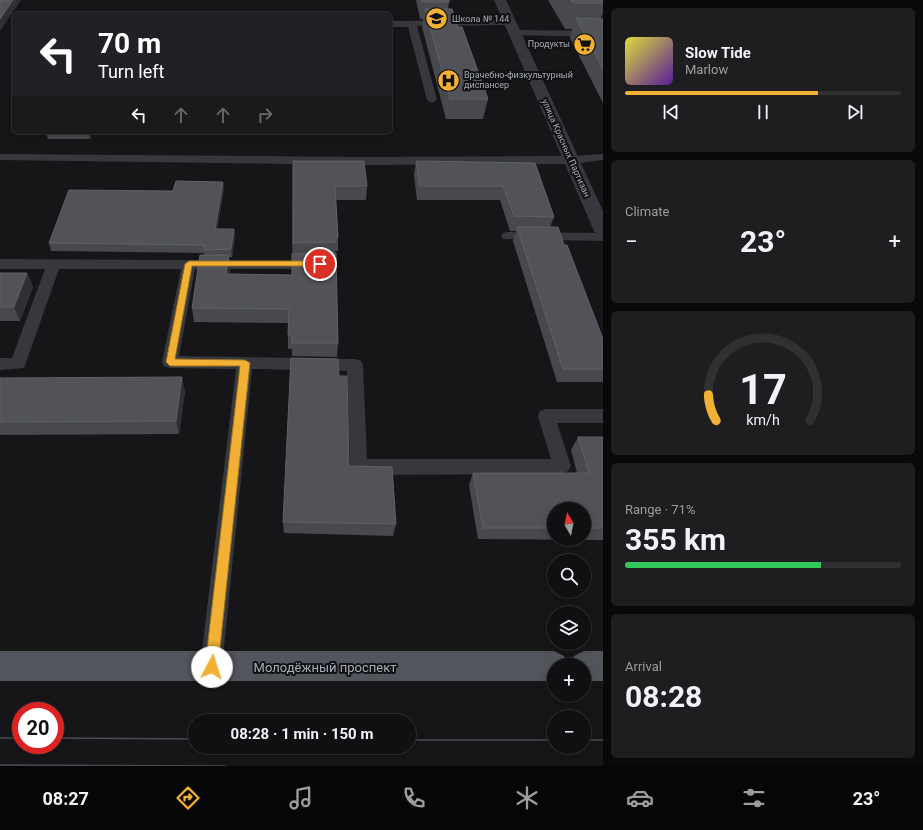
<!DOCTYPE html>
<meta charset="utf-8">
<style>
body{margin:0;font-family:Roboto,sans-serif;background:#1e1e20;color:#f1f3f6;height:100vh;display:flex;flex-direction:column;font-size:15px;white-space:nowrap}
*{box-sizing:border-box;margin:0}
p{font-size:13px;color:#9c9d9f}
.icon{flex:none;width:22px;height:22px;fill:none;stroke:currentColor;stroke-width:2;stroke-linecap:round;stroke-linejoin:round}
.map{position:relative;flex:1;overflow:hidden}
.details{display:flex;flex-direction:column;gap:8px;padding:8px;background:#09090a;width:320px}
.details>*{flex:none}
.hud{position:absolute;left:12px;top:12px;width:380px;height:122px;border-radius:6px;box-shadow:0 2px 10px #0003,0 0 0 1px #303032;background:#202124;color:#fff;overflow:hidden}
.needle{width:26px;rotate:351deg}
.buttons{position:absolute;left:547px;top:502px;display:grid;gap:8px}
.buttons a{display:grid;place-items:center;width:44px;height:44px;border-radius:50%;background:#101012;box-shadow:0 2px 10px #0003,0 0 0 1px #303032;font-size:20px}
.speed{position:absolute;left:12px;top:702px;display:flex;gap:8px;font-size:20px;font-weight:700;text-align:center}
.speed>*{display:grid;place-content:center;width:52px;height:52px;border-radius:50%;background:#101012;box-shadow:0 2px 10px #0003,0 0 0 1px #303032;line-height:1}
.speed .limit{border:6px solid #d22;background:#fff;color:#111}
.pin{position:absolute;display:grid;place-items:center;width:34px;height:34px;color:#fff;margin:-17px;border:2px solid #fff;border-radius:50%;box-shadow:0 1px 4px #0007}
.me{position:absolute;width:44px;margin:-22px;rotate:5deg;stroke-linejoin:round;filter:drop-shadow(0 0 3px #0008)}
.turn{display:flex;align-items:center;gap:14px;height:84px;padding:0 20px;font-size:18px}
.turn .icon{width:52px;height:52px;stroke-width:2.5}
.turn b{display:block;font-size:28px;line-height:34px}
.lanes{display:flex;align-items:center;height:38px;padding:0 20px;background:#0003;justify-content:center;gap:20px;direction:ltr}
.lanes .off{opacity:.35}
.big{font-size:30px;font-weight:700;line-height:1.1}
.details .card{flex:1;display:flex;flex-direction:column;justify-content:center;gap:6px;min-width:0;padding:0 14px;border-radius:6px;background:#1e1e20}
.details .dial{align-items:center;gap:0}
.dial svg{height:104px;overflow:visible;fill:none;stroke:#303032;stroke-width:7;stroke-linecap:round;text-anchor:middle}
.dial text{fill:#f1f3f6;stroke:none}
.song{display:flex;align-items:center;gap:12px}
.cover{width:48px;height:48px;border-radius:6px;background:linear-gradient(135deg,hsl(60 70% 55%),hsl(270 70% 35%))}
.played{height:4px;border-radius:2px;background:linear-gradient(90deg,#f2b134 70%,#303032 70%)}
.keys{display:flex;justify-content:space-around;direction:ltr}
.heat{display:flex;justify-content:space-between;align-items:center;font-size:22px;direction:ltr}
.charge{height:6px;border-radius:3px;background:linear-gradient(90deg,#34c759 71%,#303032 0)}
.trip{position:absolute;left:188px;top:714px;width:228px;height:40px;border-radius:20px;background:#101012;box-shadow:0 2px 10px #0003,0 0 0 1px #303032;font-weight:700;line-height:40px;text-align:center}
.dock{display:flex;height:64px;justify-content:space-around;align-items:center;background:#060607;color:#9c9d9f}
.dock .icon{width:28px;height:28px}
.dock .current{color:#f2b134}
.dock b{font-size:18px;color:#f1f3f6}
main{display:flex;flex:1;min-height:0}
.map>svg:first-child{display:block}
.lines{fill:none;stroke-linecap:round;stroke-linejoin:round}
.lane{fill:#37383d;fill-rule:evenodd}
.street{fill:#37383d;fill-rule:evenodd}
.primary{fill:#53555c;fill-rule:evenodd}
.tram{stroke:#4a4c52;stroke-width:1.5}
.wall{fill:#47494d;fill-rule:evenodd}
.shaded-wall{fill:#2f3033}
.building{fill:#525359;stroke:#5f6168}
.route{fill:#f2b134;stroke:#9d7322}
.labels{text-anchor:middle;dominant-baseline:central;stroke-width:4;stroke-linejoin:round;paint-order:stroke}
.far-poi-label{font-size:9px;fill:#a8adb8;stroke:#111113;text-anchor:start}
.far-street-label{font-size:9px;fill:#a8adb8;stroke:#111113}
.near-street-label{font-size:13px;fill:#a8adb8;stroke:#111113}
</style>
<main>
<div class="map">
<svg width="603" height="766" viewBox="0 0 603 766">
<rect width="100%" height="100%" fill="#161618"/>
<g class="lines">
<!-- lane -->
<g class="lane">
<polygon points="511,20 516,23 514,25 417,26 437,100 432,103 427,100 408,27 390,27 390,21"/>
<polygon points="515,30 603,31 603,37 512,35 510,33"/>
<polygon points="0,154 365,157 572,156 603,154 603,160 572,164 365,165 0,160"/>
<polygon points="508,232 603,233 603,241 503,239 501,236 503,233"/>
<polygon points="0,259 319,261 321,264 319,267 314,269 195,269 179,356 355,359 361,361 363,365 367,459 551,459 538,416 540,411 546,409 603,409 603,423 557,423 571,466 568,471 562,474 359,475 353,472 350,467 347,371 252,369 222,667 219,675 211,678 203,675 200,667 236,369 170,368 164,366 162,362 181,269 59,269 24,368 0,370 0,358 12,358 45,269 0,269"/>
</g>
<!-- street -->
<polygon class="street" points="494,0 506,0 603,211 603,237 597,235 594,231"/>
<!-- primary -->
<g class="primary">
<polygon points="0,651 554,651 564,656 568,665 554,665 554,681 0,681"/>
<polygon points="584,651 603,651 603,681 584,681 584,665 570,665 574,656"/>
</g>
<!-- tram -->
<g class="tram">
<polyline points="0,738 21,738"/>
<polyline points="55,738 195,739"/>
<polyline points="409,740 554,740"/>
<polyline points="584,740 603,740"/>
<polyline points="0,765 225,766"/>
</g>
</g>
<!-- wall -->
<g class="wall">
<polygon points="416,0 449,0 449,2 448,9 458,27 488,99 483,119 446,119 422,27 423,19 420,19"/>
<polygon points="548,0 603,0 603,13 601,19 603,19 603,103 570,38 572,29 565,29"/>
<polygon points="46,132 92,132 90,139 48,139"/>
<polygon points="293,161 367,186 366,200 336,200 338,237 338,251 335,251 335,253 338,343 337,357 292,356 292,349 288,349 288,323 194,322 192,308 204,255 204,253 51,251 49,243 224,189 217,229 234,229 235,236 232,257 229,257 230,269 230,274 292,275"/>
<polygon points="416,161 535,163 554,217 550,227 564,245 603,339 603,382 557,382 513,241 516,231 510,231 500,200 417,200 414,175"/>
<polygon points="0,273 27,273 33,287 20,321 0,321"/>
<polygon points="339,376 349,466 396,524 393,536 284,533 283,522"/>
<polygon points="0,378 185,391 179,434 0,435"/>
<path d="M 578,437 L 603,437 L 603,540 L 478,539 L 469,485 L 473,473 L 577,473 L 571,450 ZM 554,509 L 584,509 L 584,539 L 554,539 Z"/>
</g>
<!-- shaded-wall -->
<g class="shaded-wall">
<polygon points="13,0 21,0 0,31 0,19"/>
<polygon points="88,132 92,132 90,139"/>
<polygon points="223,182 224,189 216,236 215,229"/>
<polygon points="234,229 235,236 232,257 231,249"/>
<polygon points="229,255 230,269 228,288 226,274"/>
<polygon points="27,273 33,287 20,321 14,307"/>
<polygon points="182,377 185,391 179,434 176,421"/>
</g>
<!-- building -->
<g class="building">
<polygon points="0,0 13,0 0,19"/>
<rect x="422" y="0" width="27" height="2"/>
<polygon points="571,0 603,0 603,3 573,3"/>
<polygon points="425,9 452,9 458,27 462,27 488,99 450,99"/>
<polygon points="576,18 603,19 603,69"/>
<polygon points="293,161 364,161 367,186 335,186 338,237 336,237 336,242 293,243"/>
<polygon points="416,161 535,163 554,217 514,216 503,186 420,186"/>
<polygon points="176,181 223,182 215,229 234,229 231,249 204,250 204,245 49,243 69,190 173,191"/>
<polygon points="517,227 558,227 564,245 567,245 603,339 603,369 563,369"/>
<polygon points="336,253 338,343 292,343 292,335 288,335 289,309 192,308 200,255 229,255 226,274 292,275 292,254"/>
<polygon points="0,273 27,273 14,307 0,307"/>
<polygon points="291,358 338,359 339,376 347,376 349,466 392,467 396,524 283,522"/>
<polygon points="182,377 176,421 0,422 0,378"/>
<polygon points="578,437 603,437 603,528 584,528 584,509 554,509 554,528 483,528 473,473 589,473"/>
</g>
<!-- route -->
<polygon class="route" points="189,261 320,261 324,264 320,266 192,266 175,359 245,360 250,363 218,667 216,671 212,673 207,671 205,667 240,366 170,366 166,362 185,264"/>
<!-- icons -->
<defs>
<symbol id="school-disc" viewBox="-11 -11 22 22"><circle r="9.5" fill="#f2b134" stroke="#111113"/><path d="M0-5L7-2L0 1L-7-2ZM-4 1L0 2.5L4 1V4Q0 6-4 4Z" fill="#111"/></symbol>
<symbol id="supermarket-disc" viewBox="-11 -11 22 22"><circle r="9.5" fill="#f2b134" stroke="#111113"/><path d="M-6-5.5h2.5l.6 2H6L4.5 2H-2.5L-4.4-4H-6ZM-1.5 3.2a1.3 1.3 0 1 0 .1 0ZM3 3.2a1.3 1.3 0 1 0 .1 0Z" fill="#111"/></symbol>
<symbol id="hospital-disc" viewBox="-11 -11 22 22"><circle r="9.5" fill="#f2b134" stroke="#111113"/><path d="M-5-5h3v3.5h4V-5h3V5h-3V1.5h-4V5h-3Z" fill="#111"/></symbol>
</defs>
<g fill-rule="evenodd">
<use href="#school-disc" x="424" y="6" width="25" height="25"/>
<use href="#supermarket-disc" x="572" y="32" width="25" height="25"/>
<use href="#hospital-disc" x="436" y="68" width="25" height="25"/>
</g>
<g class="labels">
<!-- far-poi labels -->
<g class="far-poi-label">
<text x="452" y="19">Школа № 144</text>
<text x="570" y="44" text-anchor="end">Продукты</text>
<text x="464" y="75">Врачебно-физкультурный<tspan x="464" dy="10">диспансер</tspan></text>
</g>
<!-- far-street labels -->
<g class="far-street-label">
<text transform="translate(566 148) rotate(66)">улица Красных Партизан</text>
</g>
<!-- near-street labels -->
<g class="near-street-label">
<text x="325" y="667">Молодёжный проспект</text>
</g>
</g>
</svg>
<div class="buttons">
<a><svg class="needle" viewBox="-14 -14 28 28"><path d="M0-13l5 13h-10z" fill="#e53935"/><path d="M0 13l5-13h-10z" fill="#9c9d9f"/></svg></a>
<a><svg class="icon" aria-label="search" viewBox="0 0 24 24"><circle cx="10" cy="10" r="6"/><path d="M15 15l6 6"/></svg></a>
<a><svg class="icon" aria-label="layers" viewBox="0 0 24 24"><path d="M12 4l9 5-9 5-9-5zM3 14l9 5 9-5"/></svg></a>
<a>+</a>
<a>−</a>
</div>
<div class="speed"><div class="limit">20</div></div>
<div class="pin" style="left:320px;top:264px;background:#d93025"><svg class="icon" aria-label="arrive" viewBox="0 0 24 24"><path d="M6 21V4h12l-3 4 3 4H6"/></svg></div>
<svg class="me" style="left:212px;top:667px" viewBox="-20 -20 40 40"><circle r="19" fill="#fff"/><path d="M0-13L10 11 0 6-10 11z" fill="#f2b134"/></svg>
<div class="trip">08:28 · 1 min · 150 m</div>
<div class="hud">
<div class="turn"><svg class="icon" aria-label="left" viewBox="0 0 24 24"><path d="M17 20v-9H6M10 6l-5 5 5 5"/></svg><div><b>70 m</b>Turn left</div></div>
<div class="lanes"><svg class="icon" aria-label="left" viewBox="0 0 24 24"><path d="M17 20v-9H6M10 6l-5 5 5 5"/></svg><svg class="icon off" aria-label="ahead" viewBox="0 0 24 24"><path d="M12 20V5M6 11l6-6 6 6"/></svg><svg class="icon off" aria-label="ahead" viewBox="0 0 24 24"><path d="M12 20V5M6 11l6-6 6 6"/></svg><svg class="icon off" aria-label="right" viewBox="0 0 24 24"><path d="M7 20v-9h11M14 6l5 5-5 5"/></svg></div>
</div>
</div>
<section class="details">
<div class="card">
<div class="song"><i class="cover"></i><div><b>Slow Tide</b><p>Marlow</p></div></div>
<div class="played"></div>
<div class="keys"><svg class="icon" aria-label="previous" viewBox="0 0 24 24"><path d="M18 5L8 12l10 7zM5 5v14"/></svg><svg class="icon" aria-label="pause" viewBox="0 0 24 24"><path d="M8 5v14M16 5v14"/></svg><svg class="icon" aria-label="next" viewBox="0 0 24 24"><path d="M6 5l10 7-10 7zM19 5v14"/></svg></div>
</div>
<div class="card"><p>Climate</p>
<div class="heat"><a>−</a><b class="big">23°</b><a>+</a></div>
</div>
<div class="card dial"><svg viewBox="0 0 100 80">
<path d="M14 69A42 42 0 1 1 86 69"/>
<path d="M14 69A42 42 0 0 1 8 49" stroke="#f2b134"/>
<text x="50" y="56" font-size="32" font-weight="700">17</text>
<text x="50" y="72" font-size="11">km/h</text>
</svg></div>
<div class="card"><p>Range · 71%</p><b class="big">355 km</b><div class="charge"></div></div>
<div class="card"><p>Arrival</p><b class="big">08:28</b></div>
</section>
</main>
<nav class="dock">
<b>08:27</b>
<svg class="icon current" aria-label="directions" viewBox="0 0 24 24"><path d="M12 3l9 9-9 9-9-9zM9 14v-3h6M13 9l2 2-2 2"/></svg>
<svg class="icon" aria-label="music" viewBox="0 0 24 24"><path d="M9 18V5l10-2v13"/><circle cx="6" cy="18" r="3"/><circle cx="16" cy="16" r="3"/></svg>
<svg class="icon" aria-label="phone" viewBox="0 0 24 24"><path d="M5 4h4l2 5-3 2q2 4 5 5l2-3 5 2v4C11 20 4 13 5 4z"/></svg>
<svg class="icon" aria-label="climate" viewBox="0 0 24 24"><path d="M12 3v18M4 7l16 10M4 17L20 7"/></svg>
<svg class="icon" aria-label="car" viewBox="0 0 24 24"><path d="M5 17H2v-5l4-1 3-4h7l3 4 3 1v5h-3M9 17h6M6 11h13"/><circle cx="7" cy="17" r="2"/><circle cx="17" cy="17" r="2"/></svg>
<svg class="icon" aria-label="filters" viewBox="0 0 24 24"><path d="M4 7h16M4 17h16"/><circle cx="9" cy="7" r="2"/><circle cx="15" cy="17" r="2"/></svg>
<b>23°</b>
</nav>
